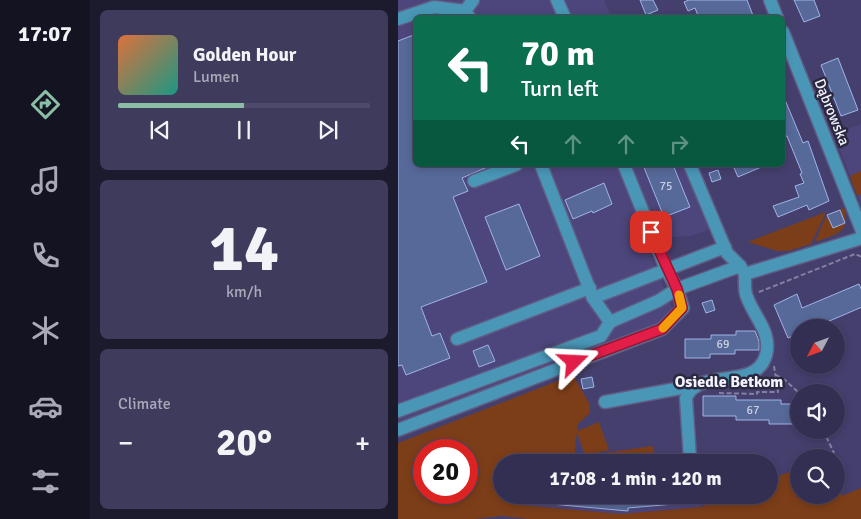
<!DOCTYPE html>
<meta charset="utf-8">
<style>
body{margin:0;font-family:Signika,sans-serif;background:#3e3b5c;color:#f1f3f6;height:100vh;display:flex;flex-direction:column;font-size:19px;white-space:nowrap}
*{box-sizing:border-box;margin:0}
p{font-size:16px;color:#a9a9b8}
.icon{flex:none;width:28px;height:28px;fill:none;stroke:currentColor;stroke-width:2;stroke-linecap:round;stroke-linejoin:round}
.map{position:relative;flex:1;overflow:hidden}
.side{display:flex;flex-direction:column;gap:10px;padding:10px;background:#1c1a2d;width:308px}
.side>*{flex:none}
.guide{position:absolute;left:15px;top:15px;width:372px;height:152px;border-radius:8px;box-shadow:0 2px 8px #0003,0 0 0 1px #4e4a69;background:#0b6e4f;color:#fff;overflow:hidden}
.needle{width:32px;rotate:229deg}
.tools{position:absolute;left:392px;top:319px;display:grid;gap:10px}
.tools a{display:grid;place-items:center;width:55px;height:55px;border-radius:50%;background:#332f52;box-shadow:0 2px 8px #0003,0 0 0 1px #4e4a69;font-size:25px}
.speed{position:absolute;left:15px;top:439px;display:flex;gap:10px;font-size:25px;font-weight:700;text-align:center}
.speed>*{display:grid;place-content:center;width:65px;height:65px;border-radius:50%;background:#332f52;box-shadow:0 2px 8px #0003,0 0 0 1px #4e4a69;line-height:1}
.speed .limit{border:8px solid #d22;background:#fff;color:#111}
.pin{position:absolute;display:grid;place-items:center;width:42px;height:42px;color:#fff;margin:-21px;border-radius:10px;box-shadow:0 2px 8px #0006}
.me{position:absolute;width:55px;margin:-28px;rotate:69deg;stroke-linejoin:round;filter:drop-shadow(0 0 4px #0008)}
.turn{display:flex;align-items:center;gap:18px;height:105px;padding:0 25px;font-size:22px}
.turn .icon{width:65px;height:65px;stroke-width:2.5}
.turn b{display:block;font-size:35px;line-height:42px}
.lanes{display:flex;align-items:center;height:48px;padding:0 25px;background:#0003;justify-content:center;gap:25px;direction:ltr}
.lanes .off{opacity:.35}
.big{font-size:38px;font-weight:800;line-height:1.1}
.side .widget{flex:1;display:flex;flex-direction:column;justify-content:center;gap:8px;min-width:0;padding:0 18px;border-radius:8px;background:#3e3b5c}
.side .dial{align-items:center;gap:0}
.dial b{font-size:65px;line-height:1}
.song{display:flex;align-items:center;gap:15px}
.cover{width:60px;height:60px;border-radius:8px;background:linear-gradient(135deg,hsl(20 70% 55%),hsl(170 70% 35%))}
.played{height:5px;border-radius:2px;background:linear-gradient(90deg,#8abfa5 50%,#4e4a69 50%)}
.keys{display:flex;justify-content:space-around;direction:ltr}
.heat{display:flex;justify-content:space-between;align-items:center;font-size:28px;direction:ltr}
.trip{position:absolute;left:95px;top:454px;width:285px;height:50px;border-radius:25px;background:#332f52;box-shadow:0 2px 8px #0003,0 0 0 1px #4e4a69;font-weight:800;line-height:50px;text-align:center}
main{display:flex;flex:1;min-height:0}
.tab-bar{display:flex;flex-direction:column;width:90px;justify-content:space-around;align-items:center;background:#141321;color:#a9a9b8}
.tab-bar .icon{width:35px;height:35px}
.tab-bar .on{color:#8abfa5}
.tab-bar b{font-size:22px;color:#f1f3f6}
.map>svg:first-child{display:block}
.built{fill:#4d467c}
.green{fill:#7c3e19;fill-rule:evenodd}
.building{fill:#576998;stroke:#a0b4e8}
.lines{fill:none;stroke-linecap:round;stroke-linejoin:round}
.minor-casing{stroke:#605c84;stroke-width:15}
.path{stroke:#8480a2;stroke-width:2;stroke-dasharray:5 2.5;stroke-linecap:butt}
.minor{stroke:#4996b6;stroke-width:12}
.route-casing{stroke:#92132f;stroke-width:12}
.route{stroke:#e11d48;stroke-width:9}
.slow{stroke:#f59e0b;stroke-width:9}
.labels{text-anchor:middle;dominant-baseline:central;stroke-width:5;stroke-linejoin:round;paint-order:stroke}
.number-label{font-size:12px;fill:#cdd0e5}
.street-label{font-size:15px;fill:#f4f3ff;stroke:#2b293f}
.neighbourhood-label{font-size:16px;font-weight:bold;fill:#f4f3ff;stroke:#2b293f}
</style>
<main>
<nav class="tab-bar">
<b>17:07</b>
<svg class="icon on" aria-label="directions" viewBox="0 0 24 24"><path d="M12 3l9 9-9 9-9-9zM9 14v-3h6M13 9l2 2-2 2"/></svg>
<svg class="icon" aria-label="music" viewBox="0 0 24 24"><path d="M9 18V5l10-2v13"/><circle cx="6" cy="18" r="3"/><circle cx="16" cy="16" r="3"/></svg>
<svg class="icon" aria-label="phone" viewBox="0 0 24 24"><path d="M5 4h4l2 5-3 2q2 4 5 5l2-3 5 2v4C11 20 4 13 5 4z"/></svg>
<svg class="icon" aria-label="climate" viewBox="0 0 24 24"><path d="M12 3v18M4 7l16 10M4 17L20 7"/></svg>
<svg class="icon" aria-label="car" viewBox="0 0 24 24"><path d="M5 17H2v-5l4-1 3-4h7l3 4 3 1v5h-3M9 17h6M6 11h13"/><circle cx="7" cy="17" r="2"/><circle cx="17" cy="17" r="2"/></svg>
<svg class="icon" aria-label="filters" viewBox="0 0 24 24"><path d="M4 7h16M4 17h16"/><circle cx="9" cy="7" r="2"/><circle cx="15" cy="17" r="2"/></svg>
</nav>
<section class="side">
<div class="widget">
<div class="song"><i class="cover"></i><div><b>Golden Hour</b><p>Lumen</p></div></div>
<div class="played"></div>
<div class="keys"><svg class="icon" aria-label="previous" viewBox="0 0 24 24"><path d="M18 5L8 12l10 7zM5 5v14"/></svg><svg class="icon" aria-label="pause" viewBox="0 0 24 24"><path d="M8 5v14M16 5v14"/></svg><svg class="icon" aria-label="next" viewBox="0 0 24 24"><path d="M6 5l10 7-10 7zM19 5v14"/></svg></div>
</div>
<div class="widget dial"><b>14</b><p>km/h</p></div>
<div class="widget"><p>Climate</p>
<div class="heat"><a>−</a><b class="big">20°</b><a>+</a></div>
</div>
</section>
<div class="map">
<svg width="464" height="519" viewBox="0 0 464 519">
<rect width="100%" height="100%" fill="#443f6d"/>
<!-- built -->
<g class="built">
<polygon points="0,0 206,0 213,17 18,18 18,165 295,165 320,226 293,236 272,237 272,240 250,248 275,310 261,325 0,426"/>
<polygon points="463,124 463,204 436,135"/>
<polygon points="124,495 302,495 303,507 223,514 123,505"/>
</g>
<!-- green -->
<g class="green">
<polygon points="463,171 463,194 459,196 452,176"/>
<path d="M 446,208 C 454,233 436,235 417,242 L 427,218 L 430,217 L 435,228 L 447,223 L 442,209 Z"/>
<polygon points="428,212 413,244 390,251 379,251 350,242"/>
<path d="M 175,375 L 191,403 L 192,413 L 180,424 L 179,431 L 201,422 L 211,450 L 187,456 L 179,432 L 177,448 L 178,462 L 104,462 L 104,495 L 124,495 L 123,505 L 223,514 L 303,507 L 333,495 L 371,495 L 371,480 L 401,468 L 401,495 L 439,495 L 439,484 L 444,496 L 463,488 L 463,519 L 132,519 L 104,516 L 77,519 L 0,519 L 0,443 ZM 26,450 L 69,450 L 69,492 L 26,492 Z"/>
<polygon points="255,446 258,462 207,462 205,453"/>
</g>
<!-- building -->
<g class="building">
<polygon points="242,0 255,0 260,10 248,15"/>
<polygon points="291,0 349,0 356,18 301,18 297,8 290,11 286,2"/>
<polygon points="396,0 416,0 422,16 406,22"/>
<polygon points="18,34 18,165 94,165 64,178 70,191 55,197 89,282 23,307 34,336 42,333 52,358 8,375 4,365 0,366 0,41"/>
<polygon points="440,58 460,110 443,116 423,65"/>
<polygon points="385,95 405,143 410,141 431,201 411,210 409,205 380,217 375,206 401,197 397,186 406,183 402,174 404,173 389,136 385,137"/>
<polygon points="245,165 275,165 292,207 266,217"/>
<polygon points="345,165 368,165 340,177 336,168"/>
<polygon points="320,170 323,179 314,182 311,173"/>
<polygon points="206,183 214,204 195,213 194,211 175,219 167,200"/>
<polygon points="121,204 142,256 108,270 87,217"/>
<polygon points="442,210 447,223 435,228 429,215"/>
<polygon points="461,284 464,291 464,307 415,328 401,328 401,333 390,338 376,305 399,294 404,308"/>
<polygon points="314,300 317,310 308,313 304,303"/>
<polygon points="338,331 357,331 361,341 361,350 337,350 337,354 312,354 312,358 287,358 287,339 313,339 313,335 338,335"/>
<polygon points="90,345 97,361 81,367 75,351"/>
<polygon points="194,377 196,387 185,389 183,379"/>
<polygon points="305,396 338,396 338,400 383,400 383,404 401,404 401,424 371,424 371,420 338,420 338,416 305,416"/>
<polygon points="131,495 179,495 230,499 230,496 299,495 300,502 230,508 230,511 131,502"/>
</g>
<g class="lines">
<defs>
<g id="minor">
<polyline points="159,0 167,18"/>
<polyline points="372,0 379,18"/>
<polyline points="72,18 67,11 75,0"/>
<polyline points="0,19 36,7 67,11"/>
<polyline points="385,32 464,231"/>
<polyline points="292,165 329,253 342,266 345,271"/>
<polyline points="76,181 118,165"/>
<polyline points="195,298 327,247"/>
<polyline points="212,322 260,301 279,289 342,266"/>
<polyline points="59,339 192,288"/>
<polyline points="207,402 283,388 291,391"/>
<polyline points="0,411 203,336 212,322 195,298 143,165"/>
<polyline points="0,430 264,329 285,308 279,289 268,269 226,165"/>
<path d="M 288,462 L 292,458 L 288,398 C 301,366 358,392 368,355 C 374,332 356,317 349,297 C 346,291 347,281 347,274 L 464,238"/>
</g>
</defs>
<!-- minor casing -->
<use href="#minor" class="minor-casing"/>
<!-- path -->
<g class="path">
<polyline points="361,292 457,254 464,257"/>
<polyline points="378,375 387,380 401,393"/>
<polyline points="321,393 359,394 359,392 380,392 376,366"/>
<polyline points="425,430 436,453"/>
</g>
<!-- minor -->
<use href="#minor" class="minor"/>
</g>
<g class="lines">
<defs>
<polyline id="route" points="176,362 264,329 284,308 279,289 253,232"/>
</defs>
<!-- route casing -->
<use href="#route" class="route-casing"/>
<!-- route -->
<use href="#route" class="route"/>
<!-- slow -->
<polyline class="slow" points="265,328 284,308 281,295"/>
</g>
<g class="labels">
<!-- number labels -->
<g class="number-label">
<text x="268" y="186">75</text>
<text x="325" y="344">69</text>
<text x="355" y="410">67</text>
</g>
<!-- street labels -->
<g class="street-label">
<text transform="translate(434 112) rotate(68)">Dąbrowska</text>
</g>
<!-- neighbourhood labels -->
<g class="neighbourhood-label">
<text x="331" y="382">Osiedle Betkom</text>
</g>
</g>
</svg>
<div class="tools">
<a><svg class="needle" viewBox="-14 -14 28 28"><path d="M0-13l5 13h-10z" fill="#e53935"/><path d="M0 13l5-13h-10z" fill="#a9a9b8"/></svg></a>
<a><svg class="icon" aria-label="sound" viewBox="0 0 24 24"><path d="M4 9h4l5-4v14l-5-4H4zM17 9q2 3 0 6"/></svg></a>
<a><svg class="icon" aria-label="search" viewBox="0 0 24 24"><circle cx="10" cy="10" r="6"/><path d="M15 15l6 6"/></svg></a>
</div>
<div class="speed"><div class="limit">20</div></div>
<div class="pin" style="left:253px;top:232px;background:#d93025"><svg class="icon" aria-label="arrive" viewBox="0 0 24 24"><path d="M6 21V4h12l-3 4 3 4H6"/></svg></div>
<svg class="me" style="left:176px;top:362px" viewBox="-20 -20 40 40"><path d="M0-17L14 15 0 8-14 15z" fill="#e11d48" stroke="#fff" stroke-width="4"/></svg>
<div class="trip">17:08 · 1 min · 120 m</div>
<div class="guide">
<div class="turn"><svg class="icon" aria-label="left" viewBox="0 0 24 24"><path d="M17 20v-9H6M10 6l-5 5 5 5"/></svg><div><b>70 m</b>Turn left</div></div>
<div class="lanes"><svg class="icon" aria-label="left" viewBox="0 0 24 24"><path d="M17 20v-9H6M10 6l-5 5 5 5"/></svg><svg class="icon off" aria-label="ahead" viewBox="0 0 24 24"><path d="M12 20V5M6 11l6-6 6 6"/></svg><svg class="icon off" aria-label="ahead" viewBox="0 0 24 24"><path d="M12 20V5M6 11l6-6 6 6"/></svg><svg class="icon off" aria-label="right" viewBox="0 0 24 24"><path d="M7 20v-9h11M14 6l5 5-5 5"/></svg></div>
</div>
</div>
</main>
